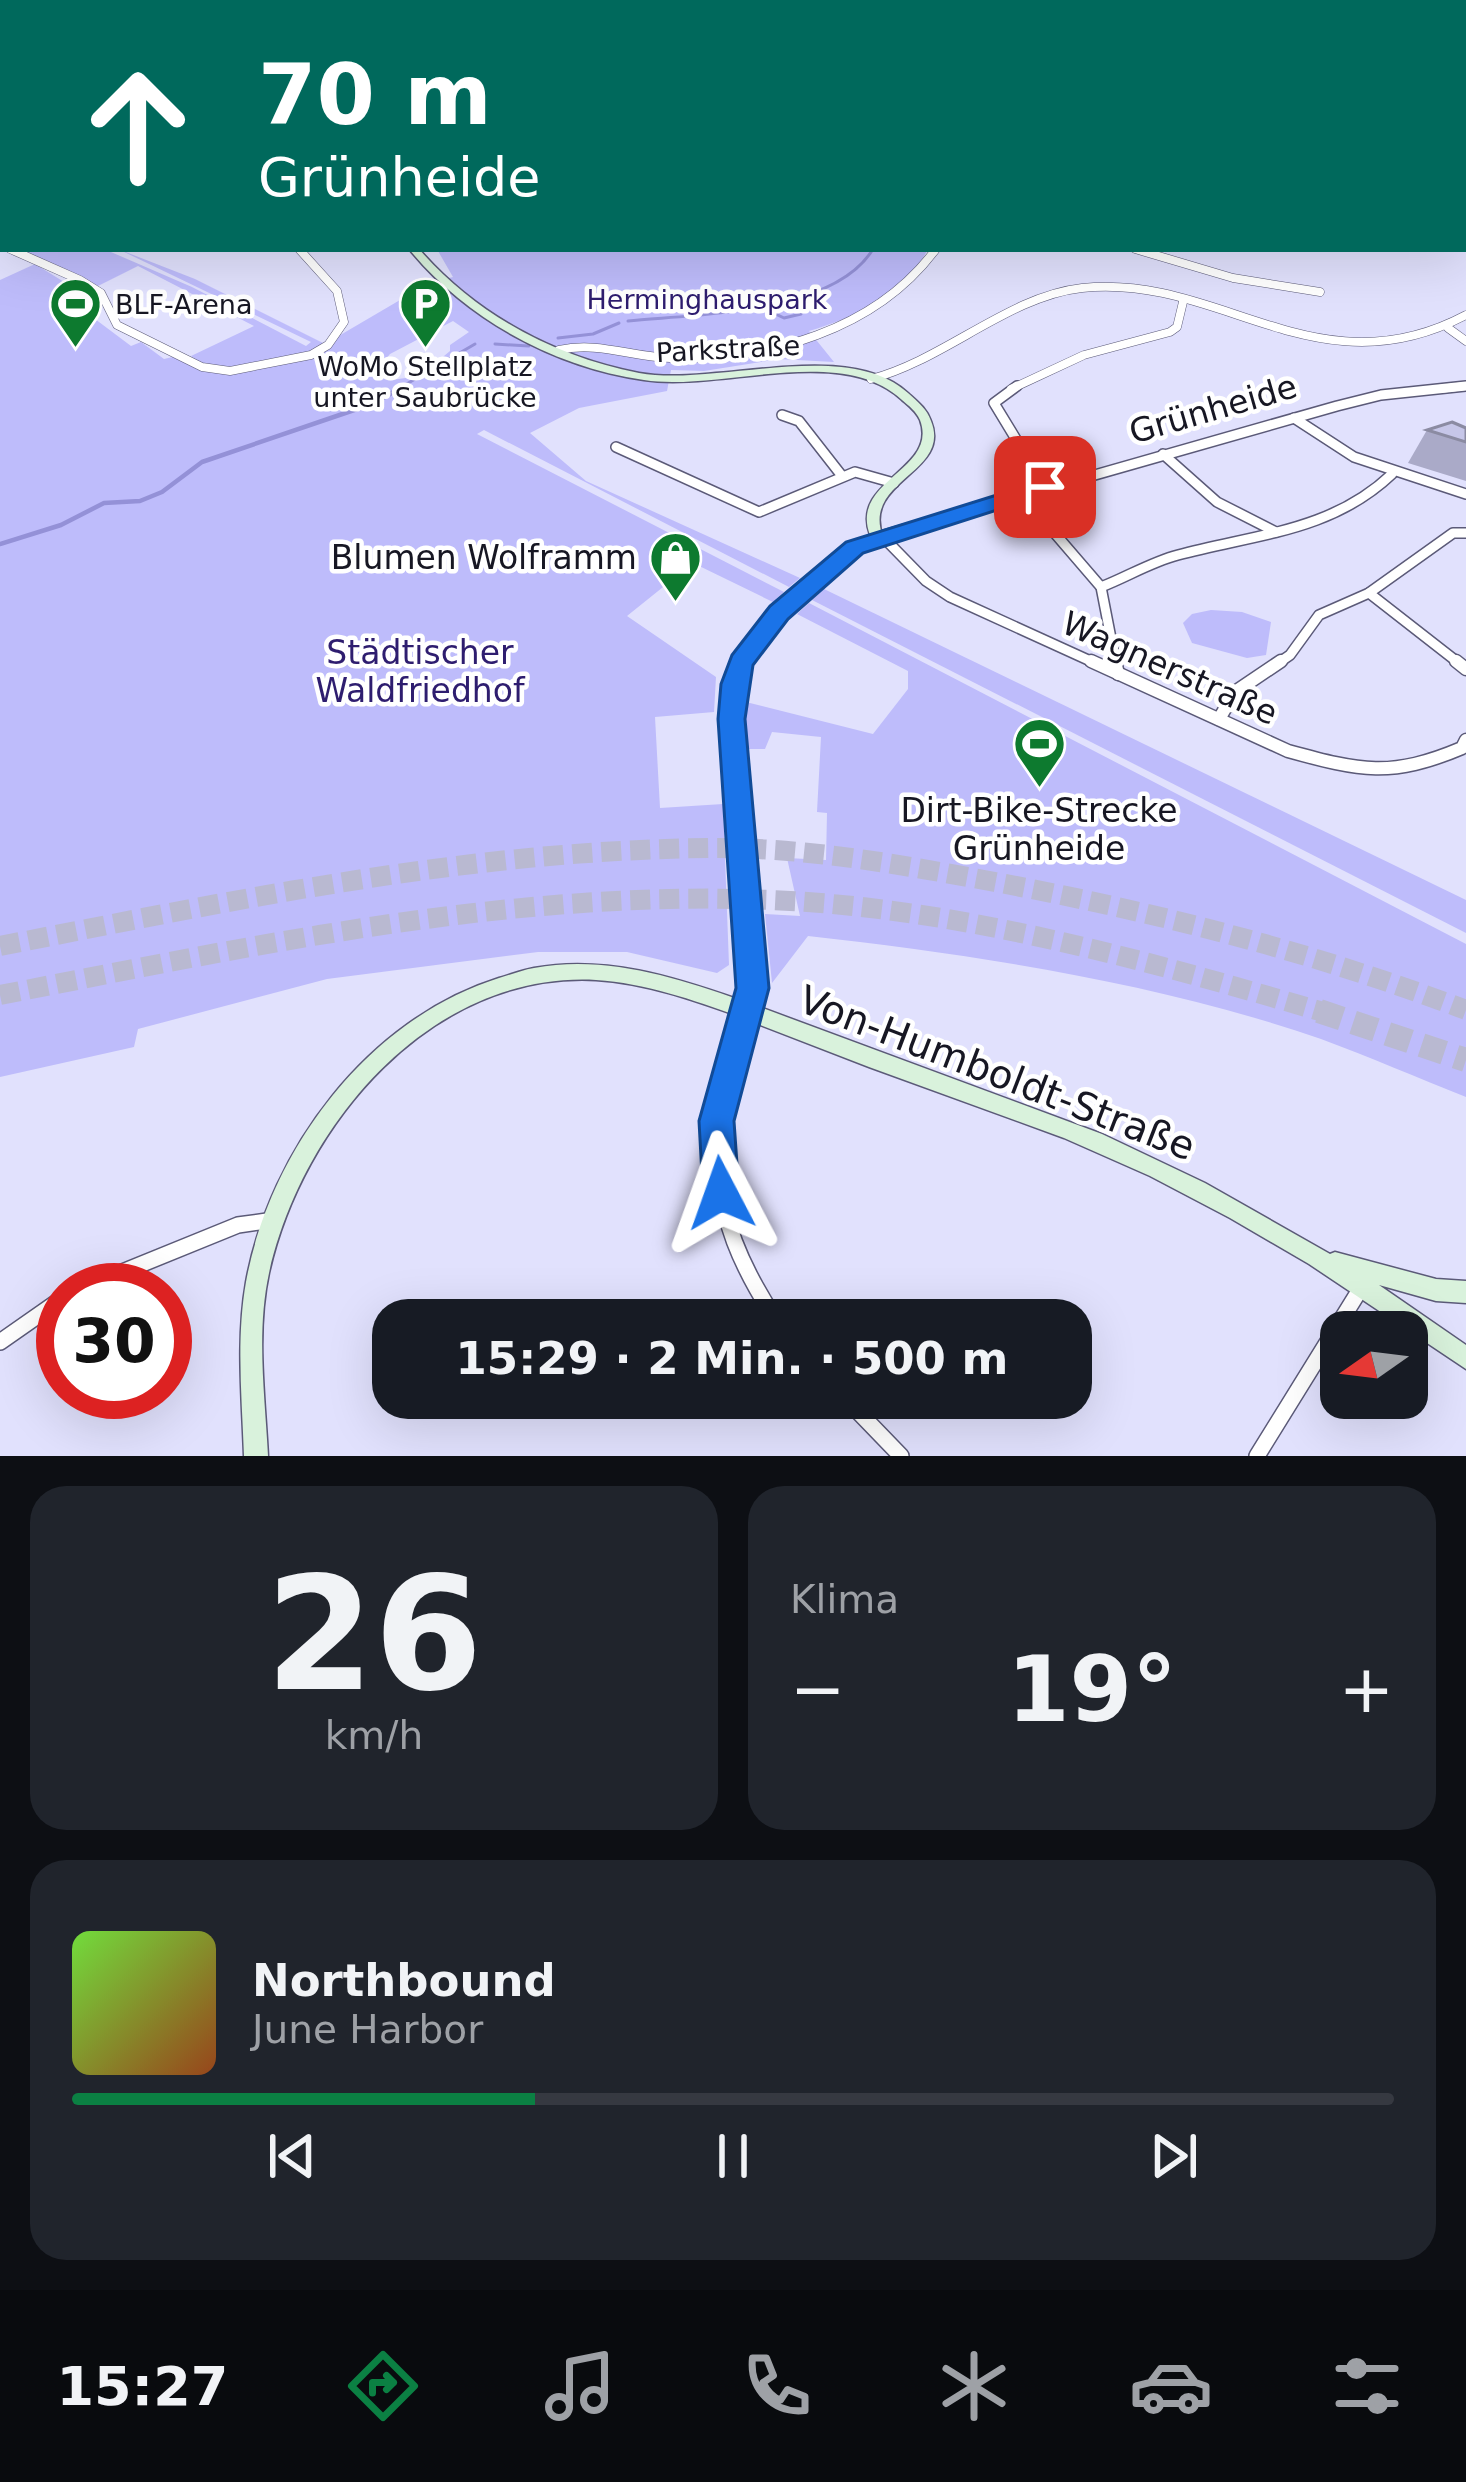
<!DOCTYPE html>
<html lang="de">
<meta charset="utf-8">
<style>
body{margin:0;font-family:"DejaVu Sans",sans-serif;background:#20242c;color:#f1f3f6;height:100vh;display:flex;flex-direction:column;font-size:45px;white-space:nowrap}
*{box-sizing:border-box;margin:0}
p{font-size:39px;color:#9ea1a6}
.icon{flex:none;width:66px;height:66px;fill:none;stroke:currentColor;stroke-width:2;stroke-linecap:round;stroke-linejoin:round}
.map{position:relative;height:1456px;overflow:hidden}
.drawer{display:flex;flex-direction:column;gap:30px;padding:30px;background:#0d0f14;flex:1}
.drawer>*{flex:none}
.hud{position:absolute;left:0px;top:0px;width:1467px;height:252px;box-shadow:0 12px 48px #0002;background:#00695c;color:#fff;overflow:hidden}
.needle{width:78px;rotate:256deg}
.controls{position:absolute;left:1320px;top:1311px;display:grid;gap:24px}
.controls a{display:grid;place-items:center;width:108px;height:108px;border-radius:24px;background:#171b24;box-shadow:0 12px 48px #0002;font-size:60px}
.speed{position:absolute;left:36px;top:1263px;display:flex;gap:24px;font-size:60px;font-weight:700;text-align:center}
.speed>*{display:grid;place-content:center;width:156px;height:156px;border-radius:50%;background:#171b24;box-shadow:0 12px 48px #0002;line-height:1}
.speed .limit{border:18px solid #d22;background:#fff;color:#111}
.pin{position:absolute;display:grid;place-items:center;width:102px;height:102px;color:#fff;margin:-51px;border-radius:24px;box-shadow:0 6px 18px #0006}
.me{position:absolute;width:132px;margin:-66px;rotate:356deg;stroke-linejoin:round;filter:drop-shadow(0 0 9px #0008)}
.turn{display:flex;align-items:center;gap:42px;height:252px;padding:0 60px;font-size:54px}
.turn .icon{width:156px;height:156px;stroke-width:2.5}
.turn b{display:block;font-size:84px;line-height:102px}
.big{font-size:90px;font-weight:700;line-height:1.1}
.drawer .widget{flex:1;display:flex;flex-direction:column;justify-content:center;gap:18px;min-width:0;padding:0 42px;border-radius:36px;background:#20242c}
.drawer .dial{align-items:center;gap:0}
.dial b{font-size:156px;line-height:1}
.song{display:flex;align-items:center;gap:36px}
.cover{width:144px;height:144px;border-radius:18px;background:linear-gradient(135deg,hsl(100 70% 55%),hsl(20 70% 35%))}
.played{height:12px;border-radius:6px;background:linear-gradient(90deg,#0b8043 35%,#363941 35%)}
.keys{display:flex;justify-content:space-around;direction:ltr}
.heat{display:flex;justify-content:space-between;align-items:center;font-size:66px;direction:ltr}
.drawer .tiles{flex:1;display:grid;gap:30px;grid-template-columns:1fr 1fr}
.widget:last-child{grid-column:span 2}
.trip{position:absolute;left:372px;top:1299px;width:720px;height:120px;border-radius:36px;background:#171b24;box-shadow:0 12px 48px #0002;font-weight:700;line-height:120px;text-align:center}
.tab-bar{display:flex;height:192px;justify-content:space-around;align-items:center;background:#090b0e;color:#9ea1a6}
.tab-bar .icon{width:84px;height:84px}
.tab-bar .active{color:#0b8043}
.tab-bar b{font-size:54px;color:#f1f3f6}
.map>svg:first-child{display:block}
.green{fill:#bebcfb;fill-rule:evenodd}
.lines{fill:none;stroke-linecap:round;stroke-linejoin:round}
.stream-far1{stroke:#9491d7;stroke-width:3}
.stream{stroke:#9491d7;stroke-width:4.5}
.highway-tunnel-far1{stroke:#b9b9d1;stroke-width:20;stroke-dasharray:20 9;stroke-linecap:butt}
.highway-tunnel{stroke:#b9b9d1;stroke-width:24;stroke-dasharray:24 12;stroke-linecap:butt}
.street-far4-casing{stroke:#5b5a78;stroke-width:8}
.street-far3-casing{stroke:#5b5a78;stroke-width:9}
.street-far2-casing{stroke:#5b5a78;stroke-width:12}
.street-far1-casing{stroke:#5b5a78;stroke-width:15}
.street-casing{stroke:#5b5a78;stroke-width:18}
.secondary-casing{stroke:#5b5a78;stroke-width:3}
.street-far4{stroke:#fff;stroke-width:6}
.street-far3{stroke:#fff;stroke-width:8}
.street-far2{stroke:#fff;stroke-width:9}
.street-far1{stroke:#fff;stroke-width:12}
.street{stroke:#fff;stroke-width:15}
.secondary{fill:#d9f2dc;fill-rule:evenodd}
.wall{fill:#aaaac8}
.building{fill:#c6c6e8;stroke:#8b8ba2;stroke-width:3}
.route{fill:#1a73e8;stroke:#114b97;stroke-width:3}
.labels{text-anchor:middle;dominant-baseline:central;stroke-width:9;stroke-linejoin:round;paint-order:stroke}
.far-park-label{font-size:27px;fill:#2e1d6f;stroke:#fff}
.far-poi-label{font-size:27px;fill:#171723;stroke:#fff;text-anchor:start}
.far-street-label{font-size:27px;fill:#171723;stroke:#fff}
.street-label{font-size:33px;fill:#171723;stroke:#fff}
.poi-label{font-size:33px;fill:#171723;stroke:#fff;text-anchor:end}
.park-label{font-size:33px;fill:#2e1d6f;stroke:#fff}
.near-street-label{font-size:39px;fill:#171723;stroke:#fff}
</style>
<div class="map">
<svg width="1466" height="1456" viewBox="0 0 1466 1456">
<rect width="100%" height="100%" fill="#e1e1fd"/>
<!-- green -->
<g class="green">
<path d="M 18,249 L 104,249 L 192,287 L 306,346 L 311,342 L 118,249 L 195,279 L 325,344 L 429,283 L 453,277 L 438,251 L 427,249 L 928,249 C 905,295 856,317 809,331 L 834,362 L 779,359 L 704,371 L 671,370 L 667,391 L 579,408 L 530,433 L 586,481 L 800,578 L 789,587 L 484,430 L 477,434 L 784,592 L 773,602 L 693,563 L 627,616 L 716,677 L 714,712 L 655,717 L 660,808 L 723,804 L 729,965 L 717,973 L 627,952 L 538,952 L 327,979 L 138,1029 L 134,1047 L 0,1077 L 0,280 L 35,264 L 90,298 L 95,319 L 131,346 L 141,342 L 164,359 L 177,356 L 211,372 L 191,356 L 254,326 L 138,266 L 98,286 ZM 453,321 L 469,332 L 450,345 L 450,351 L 420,376 L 391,380 L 376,371 L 390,354 Z"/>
<polygon points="824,589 1466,900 1466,933 812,600"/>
<path d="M 809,603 L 1466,944 L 1466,1097 C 1418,1078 1370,1057 1321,1039 C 1159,983 978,955 808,936 L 772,983 L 765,914 L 800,916 L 787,858 L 826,860 L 827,813 L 817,812 L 821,737 L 772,732 L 765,749 L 747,749 L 742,701 L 873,734 L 908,689 L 908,671 L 797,614 Z"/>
<polygon points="1211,610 1242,612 1271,622 1266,655 1247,658 1192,643 1183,623 1192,614"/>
</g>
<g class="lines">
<!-- stream-far1 -->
<g class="stream-far1">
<polyline points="761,307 784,318 801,314"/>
<path d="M 628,321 C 697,314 834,314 873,249"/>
<polyline points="558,338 593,334 619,323"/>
<polyline points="495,344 529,346"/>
<polyline points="398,389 475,344"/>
</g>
<!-- stream -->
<g class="stream">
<polyline points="376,402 404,386"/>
<polyline points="0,544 61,525 104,503 140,501 162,492 202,462 366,406"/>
</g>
<!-- highway-tunnel-far1 -->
<g class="highway-tunnel-far1">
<path d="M 0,946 C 236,900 475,849 717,848 C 810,848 903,865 995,882 C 1156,912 1313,952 1466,1010"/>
<path d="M 0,995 C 253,946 512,889 772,900 C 961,908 1149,961 1330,1014"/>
</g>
<!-- highway-tunnel -->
<polyline class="highway-tunnel" points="1319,1011 1466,1060"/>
<defs>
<g id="street-far4">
<polyline points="453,0 460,3"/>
<polyline points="69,3 85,0"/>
<polyline points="257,3 261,0"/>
<polyline points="543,3 550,0"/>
</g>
<g id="street-far3">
<polyline points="10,249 80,280 101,293 117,325 202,367 230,371 311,355 328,345 344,322 337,291 299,249"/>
<polyline points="1135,249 1233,278 1320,292"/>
<polyline points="1448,328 1466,341"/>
<path d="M 559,350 C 598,341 631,357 670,358 C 769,360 875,331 936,249"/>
<path d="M 871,379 C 944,360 1009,296 1082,288 C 1220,273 1317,394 1466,315"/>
<polyline points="1011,389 1084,355 1170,332 1177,327 1183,302"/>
<polyline points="1439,389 1466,386"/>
</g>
<g id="street-far2">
<polyline points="1017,386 994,403 1045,487"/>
<polyline points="782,415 799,421 842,476"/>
<polyline points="1294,418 1354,457 1466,494"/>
<polyline points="616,447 759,512 855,472 894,483"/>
<polyline points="1163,454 1217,502 1276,532"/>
<polyline points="1021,494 1101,587 1116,664"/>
<polyline points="881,535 926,581 950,597 1097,664"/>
<polyline points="877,537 1337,406 1381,395 1466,386"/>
<path d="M 1101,587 C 1127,577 1151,562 1178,555 C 1255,534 1331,532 1392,474"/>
<polyline points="1369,593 1460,664"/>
<polyline points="1277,664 1290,655 1319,615 1369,593 1453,533 1466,533"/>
</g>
<g id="street-far1">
<path d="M 1091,661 L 1288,751 C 1361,771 1391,778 1462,748 L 1466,740"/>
<polyline points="1115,661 1118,674"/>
<polyline points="1456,661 1466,669"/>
<polyline points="1219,719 1235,692 1281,661"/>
</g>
<g id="street">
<path d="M 746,1014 C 709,1138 701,1206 776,1320"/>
<polyline points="78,1290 238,1225 274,1220"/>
<polyline points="0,1342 63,1298"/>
<polyline points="845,1398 901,1456"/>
<polyline points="1257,1456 1361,1288"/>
</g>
<g id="secondary">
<polygon points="368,0 376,0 373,3 364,3"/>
<polygon points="632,0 641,0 647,3 637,3"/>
<polygon points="1178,0 1225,0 1222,2 1181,2"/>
<polygon points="1406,0 1414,0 1418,3 1409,3"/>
<rect x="0" y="14" width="3" height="4"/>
<rect x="1464" y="40" width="2" height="6"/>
<polygon points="3,227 3,234 0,235 0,228"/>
<polygon points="1464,227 1466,228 1466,234 1464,233"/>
<path d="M 409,249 L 419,249 C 475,314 555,357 639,373 C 716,387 846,337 908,393 C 918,402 927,409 931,421 C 952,473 861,480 883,537 L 882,540 L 836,567 L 768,632 L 741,684 L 744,799 L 761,988 L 757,1006 L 1102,1134 L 1205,1183 L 1330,1254 L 1335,1252 L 1436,1279 L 1466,1281 L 1466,1303 L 1436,1301 L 1379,1285 L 1466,1345 L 1466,1369 L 1309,1264 L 1230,1218 L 1150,1176 L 1064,1138 L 869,1067 L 750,1021 L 746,1023 L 740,1020 L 738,1016 C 693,1000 645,983 596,980 C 431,971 302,1125 269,1273 C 256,1333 265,1396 268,1456 L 244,1456 C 242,1398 236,1339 246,1282 C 270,1150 368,1019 499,978 C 510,975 522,970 534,968 C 605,955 674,977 740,1000 L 743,988 L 728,799 L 727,684 L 758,625 L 826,561 L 870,535 C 849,480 939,470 920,420 C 916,411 909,406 902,400 C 841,343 720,392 644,380 C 554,367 466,319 409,249 Z"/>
</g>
</defs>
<!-- street-far4 casing -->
<use href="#street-far4" class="street-far4-casing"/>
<!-- street-far3 casing -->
<use href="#street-far3" class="street-far3-casing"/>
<!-- street-far2 casing -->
<use href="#street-far2" class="street-far2-casing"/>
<!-- street-far1 casing -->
<use href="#street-far1" class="street-far1-casing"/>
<!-- street casing -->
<use href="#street" class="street-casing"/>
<!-- secondary casing -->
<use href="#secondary" class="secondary-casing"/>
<!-- street-far4 -->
<use href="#street-far4" class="street-far4"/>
<!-- street-far3 -->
<use href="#street-far3" class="street-far3"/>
<!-- street-far2 -->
<use href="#street-far2" class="street-far2"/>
<!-- street-far1 -->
<use href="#street-far1" class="street-far1"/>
<!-- street -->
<use href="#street" class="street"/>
<!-- secondary -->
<use href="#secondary" class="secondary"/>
</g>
<!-- wall -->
<polygon class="wall" points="1466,428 1466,481 1408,463 1427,430"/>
<!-- building -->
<polygon class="building" points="1452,422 1466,428 1466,442 1427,430"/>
<!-- route -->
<polygon class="route" points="1045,480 1056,487 1053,492 863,553 788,619 753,665 745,719 769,988 734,1121 739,1193 734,1206 721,1212 708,1206 703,1193 699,1121 736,988 718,719 721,684 732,655 770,606 846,542"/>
<!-- icons -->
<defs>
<symbol id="parking-pin" viewBox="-11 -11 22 30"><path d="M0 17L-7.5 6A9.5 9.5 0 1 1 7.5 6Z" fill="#0d7a2f" stroke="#fff"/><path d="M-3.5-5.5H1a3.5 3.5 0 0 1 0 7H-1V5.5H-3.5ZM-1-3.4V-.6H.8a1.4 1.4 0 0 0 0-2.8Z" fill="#fff"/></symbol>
<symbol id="stadium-pin" viewBox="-11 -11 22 30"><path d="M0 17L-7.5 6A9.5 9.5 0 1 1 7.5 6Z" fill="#0d7a2f" stroke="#fff"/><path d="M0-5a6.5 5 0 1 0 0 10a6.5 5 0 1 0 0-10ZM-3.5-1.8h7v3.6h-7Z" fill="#fff"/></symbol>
<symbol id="shop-pin" viewBox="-11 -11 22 30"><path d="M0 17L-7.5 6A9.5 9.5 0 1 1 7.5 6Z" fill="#0d7a2f" stroke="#fff"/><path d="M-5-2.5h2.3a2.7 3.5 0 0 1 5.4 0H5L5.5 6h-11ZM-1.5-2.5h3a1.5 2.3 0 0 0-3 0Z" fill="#fff"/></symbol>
</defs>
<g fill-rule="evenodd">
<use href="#parking-pin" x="396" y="274" width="59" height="81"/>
<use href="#stadium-pin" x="46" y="274" width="59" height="81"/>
<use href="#shop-pin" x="646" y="528" width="59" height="81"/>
<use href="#stadium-pin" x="1010" y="714" width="59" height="81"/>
</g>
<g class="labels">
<!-- far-park labels -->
<g class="far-park-label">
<text x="707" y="299">Herminghauspark</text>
</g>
<!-- far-poi labels -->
<g class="far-poi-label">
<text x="115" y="304">BLF-Arena</text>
<text x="425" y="366" text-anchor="middle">WoMo Stellplatz<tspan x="425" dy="31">unter Saubrücke</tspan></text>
</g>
<!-- far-street labels -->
<g class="far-street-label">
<text transform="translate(728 349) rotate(-3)">Parkstraße</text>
</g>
<!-- street labels -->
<g class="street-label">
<text transform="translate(1213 409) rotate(-16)">Grünheide</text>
<text transform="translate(1170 668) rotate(24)">Wagnerstraße</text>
</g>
<!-- poi labels -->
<g class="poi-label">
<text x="637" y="557">Blumen Wolframm</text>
<text x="1039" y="810" text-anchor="middle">Dirt-Bike-Strecke<tspan x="1039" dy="38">Grünheide</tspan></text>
</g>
<!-- park labels -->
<g class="park-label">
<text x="420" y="652">Städtischer<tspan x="420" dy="38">Waldfriedhof</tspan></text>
</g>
<!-- near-street labels -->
<g class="near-street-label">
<text transform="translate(997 1073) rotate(21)">Von-Humboldt-Straße</text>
</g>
</g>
</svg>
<div class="controls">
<a><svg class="needle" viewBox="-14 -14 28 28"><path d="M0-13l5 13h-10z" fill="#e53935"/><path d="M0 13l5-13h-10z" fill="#9ea1a6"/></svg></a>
</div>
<div class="speed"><div class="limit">30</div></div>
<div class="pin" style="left:1045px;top:487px;background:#d93025"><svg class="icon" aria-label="arrive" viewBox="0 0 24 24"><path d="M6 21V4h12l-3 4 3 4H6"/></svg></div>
<svg class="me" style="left:721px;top:1193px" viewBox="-20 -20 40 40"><path d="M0-17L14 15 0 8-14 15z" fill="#1a73e8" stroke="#fff" stroke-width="4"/></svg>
<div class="trip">15:29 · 2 Min. · 500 m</div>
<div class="hud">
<div class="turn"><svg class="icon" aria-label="ahead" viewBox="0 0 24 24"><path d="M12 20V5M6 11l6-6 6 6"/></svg><div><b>70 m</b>Grünheide</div></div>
</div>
</div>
<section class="drawer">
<div class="tiles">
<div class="widget dial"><b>26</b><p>km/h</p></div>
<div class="widget"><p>Klima</p>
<div class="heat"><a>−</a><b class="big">19°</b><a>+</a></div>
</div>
<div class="widget">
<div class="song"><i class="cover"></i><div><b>Northbound</b><p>June Harbor</p></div></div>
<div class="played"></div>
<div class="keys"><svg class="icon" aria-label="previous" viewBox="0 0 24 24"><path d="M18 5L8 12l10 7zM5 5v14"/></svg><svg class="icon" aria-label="pause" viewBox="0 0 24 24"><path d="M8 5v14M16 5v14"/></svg><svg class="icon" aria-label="next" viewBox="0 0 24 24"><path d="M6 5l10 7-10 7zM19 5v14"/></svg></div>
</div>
</div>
</section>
<nav class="tab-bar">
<b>15:27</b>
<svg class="icon active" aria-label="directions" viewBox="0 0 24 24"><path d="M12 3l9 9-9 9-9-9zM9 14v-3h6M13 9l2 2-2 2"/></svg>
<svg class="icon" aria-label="music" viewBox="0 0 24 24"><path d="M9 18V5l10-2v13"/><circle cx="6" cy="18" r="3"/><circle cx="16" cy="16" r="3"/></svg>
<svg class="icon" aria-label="phone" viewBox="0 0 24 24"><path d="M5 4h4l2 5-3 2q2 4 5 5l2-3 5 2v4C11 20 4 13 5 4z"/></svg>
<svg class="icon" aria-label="climate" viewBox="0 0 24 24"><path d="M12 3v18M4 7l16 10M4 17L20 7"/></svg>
<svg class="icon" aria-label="car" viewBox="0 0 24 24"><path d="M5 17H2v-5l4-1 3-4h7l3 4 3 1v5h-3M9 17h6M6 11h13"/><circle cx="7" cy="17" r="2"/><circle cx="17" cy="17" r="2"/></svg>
<svg class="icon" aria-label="filters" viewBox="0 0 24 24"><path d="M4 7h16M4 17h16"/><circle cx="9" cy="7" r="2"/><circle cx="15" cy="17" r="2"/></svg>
</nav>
